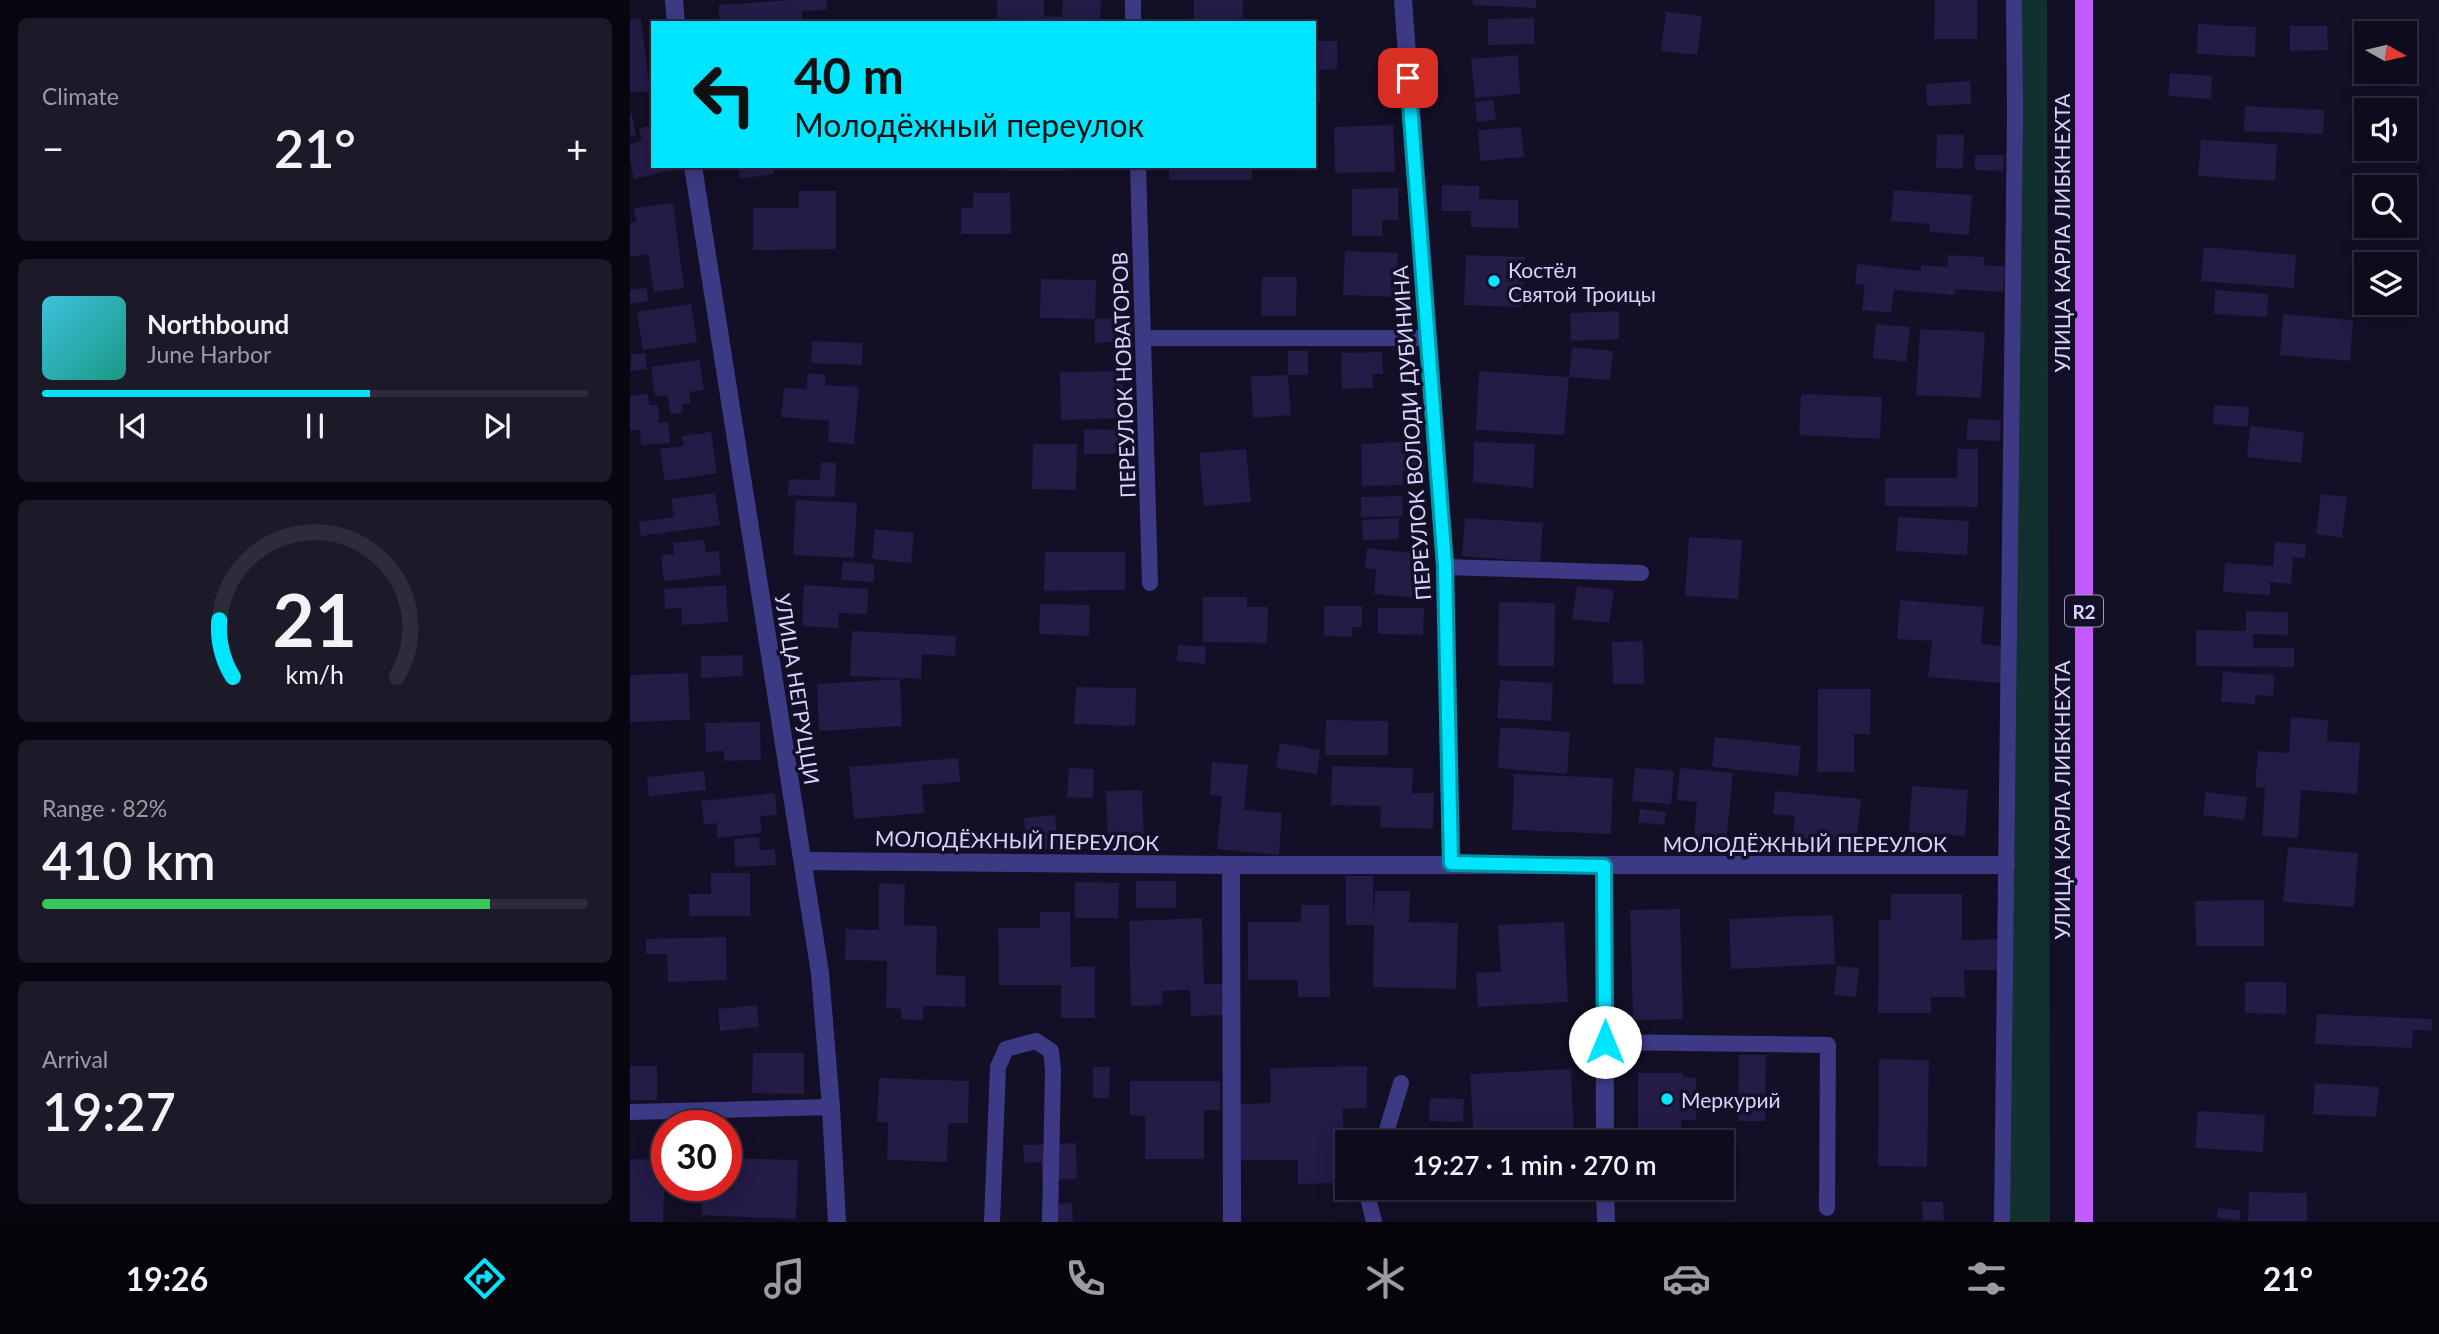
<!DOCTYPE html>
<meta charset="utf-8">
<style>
body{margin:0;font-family:Lato,sans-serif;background:#1c1929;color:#f1f3f6;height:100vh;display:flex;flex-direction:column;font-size:26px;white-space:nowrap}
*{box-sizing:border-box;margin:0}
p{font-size:23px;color:#9b9ba3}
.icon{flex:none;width:38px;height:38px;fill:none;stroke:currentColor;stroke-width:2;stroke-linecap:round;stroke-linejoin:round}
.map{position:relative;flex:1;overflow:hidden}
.sheet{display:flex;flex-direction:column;gap:18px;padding:18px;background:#08060f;width:630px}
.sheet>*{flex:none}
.guide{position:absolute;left:21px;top:21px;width:665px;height:147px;border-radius:0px;box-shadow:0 4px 18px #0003,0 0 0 2px #2e2b3b;background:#00e5ff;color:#111;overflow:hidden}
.needle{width:46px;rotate:98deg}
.tools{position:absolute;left:1724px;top:21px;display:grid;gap:14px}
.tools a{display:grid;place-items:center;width:63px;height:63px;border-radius:0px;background:#0e0b1c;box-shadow:0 4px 18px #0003,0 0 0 2px #2e2b3b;font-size:35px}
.speed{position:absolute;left:21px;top:1110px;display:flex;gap:14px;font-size:35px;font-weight:700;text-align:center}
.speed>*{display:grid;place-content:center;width:91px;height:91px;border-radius:50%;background:#0e0b1c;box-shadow:0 4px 18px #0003,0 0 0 2px #2e2b3b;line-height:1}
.speed .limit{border:10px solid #d22;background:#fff;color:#111}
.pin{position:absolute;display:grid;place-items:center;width:60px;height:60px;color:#fff;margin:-30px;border-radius:14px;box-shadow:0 4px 10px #0006}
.me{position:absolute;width:77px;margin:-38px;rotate:0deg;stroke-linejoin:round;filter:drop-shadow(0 0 5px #0008)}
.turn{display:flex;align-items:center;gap:24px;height:147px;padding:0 28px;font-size:32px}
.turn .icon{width:91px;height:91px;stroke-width:2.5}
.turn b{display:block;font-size:49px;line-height:60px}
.big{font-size:52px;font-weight:600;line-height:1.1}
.sheet .card{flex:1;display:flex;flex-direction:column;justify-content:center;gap:10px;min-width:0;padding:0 24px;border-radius:10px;background:#1c1929}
.sheet .dial{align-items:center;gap:0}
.dial svg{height:182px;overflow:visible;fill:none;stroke:#2e2b3b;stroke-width:7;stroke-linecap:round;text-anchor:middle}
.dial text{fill:#f1f3f6;stroke:none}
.song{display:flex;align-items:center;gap:21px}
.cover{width:84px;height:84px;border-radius:10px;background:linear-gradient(135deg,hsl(190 70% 55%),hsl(170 70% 35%))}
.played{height:7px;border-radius:4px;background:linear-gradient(90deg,#00e5ff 60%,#2e2b3b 60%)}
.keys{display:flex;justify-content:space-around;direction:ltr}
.heat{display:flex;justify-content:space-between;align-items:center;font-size:38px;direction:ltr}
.charge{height:10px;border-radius:5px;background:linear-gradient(90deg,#34c759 82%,#2e2b3b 0)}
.trip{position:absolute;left:705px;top:1130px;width:399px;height:70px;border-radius:0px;background:#0e0b1c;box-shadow:0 4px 18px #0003,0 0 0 2px #2e2b3b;font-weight:600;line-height:70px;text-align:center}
.tabs{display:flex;height:112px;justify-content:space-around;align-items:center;background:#06040b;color:#9b9ba3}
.tabs .icon{width:49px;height:49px}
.tabs .selected{color:#00e5ff}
.tabs b{font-size:32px;color:#f1f3f6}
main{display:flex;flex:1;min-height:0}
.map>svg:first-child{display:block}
.green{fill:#12302f}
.building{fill:#241b47}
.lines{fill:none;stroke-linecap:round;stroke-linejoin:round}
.service{stroke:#3d3a85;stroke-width:16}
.minor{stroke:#3d3a85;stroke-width:18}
.primary{stroke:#c25bff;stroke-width:18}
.route-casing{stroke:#0095a6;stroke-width:18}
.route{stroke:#00e5ff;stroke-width:12}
.poi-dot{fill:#00e5ff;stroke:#130f26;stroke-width:2.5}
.labels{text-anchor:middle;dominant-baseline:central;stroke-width:7;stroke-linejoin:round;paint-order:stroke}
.shield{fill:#130f26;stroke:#9e99be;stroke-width:2}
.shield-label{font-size:19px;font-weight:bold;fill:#d9d4ff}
.street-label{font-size:21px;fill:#d9d4ff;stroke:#130f26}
.poi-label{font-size:21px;fill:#d9d4ff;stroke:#130f26;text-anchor:start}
</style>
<main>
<section class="sheet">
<div class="card"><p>Climate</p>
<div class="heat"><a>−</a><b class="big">21°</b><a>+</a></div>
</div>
<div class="card">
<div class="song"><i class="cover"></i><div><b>Northbound</b><p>June Harbor</p></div></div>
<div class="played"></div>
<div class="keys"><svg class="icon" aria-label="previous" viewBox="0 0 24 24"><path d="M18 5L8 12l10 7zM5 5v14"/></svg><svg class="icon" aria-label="pause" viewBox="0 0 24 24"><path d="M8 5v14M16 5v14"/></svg><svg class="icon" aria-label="next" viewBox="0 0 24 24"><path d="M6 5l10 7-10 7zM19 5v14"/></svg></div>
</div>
<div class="card dial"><svg viewBox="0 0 100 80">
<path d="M14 69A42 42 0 1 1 86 69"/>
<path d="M14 69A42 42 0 0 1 8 44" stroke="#00e5ff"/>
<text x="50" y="56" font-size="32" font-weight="700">21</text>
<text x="50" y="72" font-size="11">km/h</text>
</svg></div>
<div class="card"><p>Range · 82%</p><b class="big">410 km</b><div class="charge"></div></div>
<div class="card"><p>Arrival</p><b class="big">19:27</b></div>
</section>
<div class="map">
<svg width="1809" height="1222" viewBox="0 0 1809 1222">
<rect width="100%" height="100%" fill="#130f26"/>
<!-- green -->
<polygon class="green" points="1384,0 1417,0 1420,1222 1372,1222"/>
<!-- building -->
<g class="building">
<polygon points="163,0 196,0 197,10 172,11 172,23 89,23 89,5"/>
<polygon points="367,0 414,0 414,19 367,18"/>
<polygon points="433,0 471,0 470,23 415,23 415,16 432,17"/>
<rect x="564" y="0" width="49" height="23"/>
<polygon points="843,0 906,0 906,8 843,5"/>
<polygon points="1305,0 1347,0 1347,39 1304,39"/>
<polygon points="1036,12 1072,16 1067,55 1031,51"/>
<polygon points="11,18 20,91 0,93 0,20"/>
<polygon points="904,18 904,44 858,45 858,19"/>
<polygon points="1568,24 1626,27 1625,57 1567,54"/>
<polygon points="1660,26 1697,26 1698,50 1660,51"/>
<polygon points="684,41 707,41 707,69 689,70 690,102 684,102"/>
<polygon points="888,55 890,94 845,98 841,59"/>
<polygon points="1540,73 1582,76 1581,99 1538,96"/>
<polygon points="1340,81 1341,104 1297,106 1296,84"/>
<polygon points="863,100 866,120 847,122 845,102"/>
<polygon points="1615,106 1694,110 1693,134 1614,131"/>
<polygon points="0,114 2,114 6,135 0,136"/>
<polygon points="23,125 23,166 44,166 45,170 4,179 0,160 0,144 12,141 9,128"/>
<polygon points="763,125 765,172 705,173 704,127"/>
<polygon points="891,127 894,157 850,161 848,130"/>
<polygon points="1307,134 1334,135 1333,169 1306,168"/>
<polygon points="1571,140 1647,144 1645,181 1568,176"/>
<polygon points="1345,155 1374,155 1373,171 1345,170"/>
<polygon points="108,166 144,166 144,174 110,179"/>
<rect x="374" y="166" width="63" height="5"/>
<rect x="539" y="166" width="83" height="14"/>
<polygon points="812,185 849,186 849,199 888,200 888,228 841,227 841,211 811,211"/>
<polygon points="768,188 768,220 752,220 752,236 722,236 722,189"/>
<polygon points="1264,190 1342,195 1339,235 1299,232 1300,224 1261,221"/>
<polygon points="169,191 206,191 206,249 123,250 123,208 169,208"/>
<polygon points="343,193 380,193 381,234 331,234 331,208 343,208"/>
<polygon points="43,203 54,288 24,292 18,254 0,257 0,223 6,222 4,208"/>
<polygon points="1574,247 1666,255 1664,288 1571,281"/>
<polygon points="715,251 768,253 766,297 713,295"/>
<polygon points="836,255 895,257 892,307 834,305"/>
<polygon points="1318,255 1354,257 1354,265 1375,266 1373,292 1326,289 1323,295 1264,290 1261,313 1232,310 1235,285 1225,284 1227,264 1291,271 1291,265 1317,267"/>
<polygon points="632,277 667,277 666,316 631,316"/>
<polygon points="411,279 466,280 465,319 410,318"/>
<polygon points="17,288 18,301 0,304 0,290"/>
<polygon points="1585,290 1638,294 1637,317 1584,314"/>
<polygon points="61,304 67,342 13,350 7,312"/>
<polygon points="989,311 989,339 941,341 940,313"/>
<polygon points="1653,314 1723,320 1720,361 1650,355"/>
<polygon points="502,317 503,341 465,343 465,319"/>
<polygon points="1246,324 1280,327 1276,362 1243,358"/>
<polygon points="1290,329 1355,332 1351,398 1286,395"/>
<polygon points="182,341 233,343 232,365 181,363"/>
<polygon points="942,347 983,351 980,380 939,377"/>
<polygon points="2,348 2,354 15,353 17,369 0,371"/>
<rect x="658" y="351" width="20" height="24"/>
<polygon points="752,352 753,374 742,374 743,388 712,389 711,353"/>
<polygon points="69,360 74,390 59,392 61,403 52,405 53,413 40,414 38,395 25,396 21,367"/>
<polygon points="493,371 494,418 431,420 430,372"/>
<polygon points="849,371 939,377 934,435 846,430"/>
<polygon points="178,373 196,375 195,385 229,387 224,444 198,442 199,421 151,417 154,388 176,389"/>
<polygon points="658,375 661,415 623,418 621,376"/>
<polygon points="18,394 19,405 28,405 29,423 38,422 40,443 11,445 10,430 0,430 0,396"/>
<polygon points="1171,394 1252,397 1250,439 1169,435"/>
<polygon points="1584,405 1619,407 1618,427 1583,424"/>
<polygon points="1338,419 1371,420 1370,441 1336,440"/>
<polygon points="1620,426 1674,432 1671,463 1617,457"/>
<polygon points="454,429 492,430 491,454 454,454"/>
<polygon points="81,432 87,473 35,481 30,449 54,446 52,436"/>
<polygon points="792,441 793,470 773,471 773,485 732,486 731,444"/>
<polygon points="844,442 905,444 903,488 843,482"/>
<polygon points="403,444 447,444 446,490 402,489"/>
<polygon points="616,449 621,502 574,506 569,453"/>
<polygon points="1328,449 1348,449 1348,507 1255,506 1255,478 1327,478"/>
<polygon points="191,462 206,463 205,497 158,495 159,479 190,480"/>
<polygon points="85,493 90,525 11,536 9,522 44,517 41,499"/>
<polygon points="1691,494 1717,497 1712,538 1686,534"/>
<polygon points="772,496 773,516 731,517 731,497"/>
<polygon points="166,500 227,503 224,558 163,555"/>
<polygon points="1268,517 1339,521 1337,555 1266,551"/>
<polygon points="769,518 769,539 733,540 732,520"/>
<polygon points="835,518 913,523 910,562 832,556"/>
<polygon points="245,529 284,533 281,563 242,559"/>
<polygon points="1059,537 1112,540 1108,599 1055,596"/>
<polygon points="74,540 76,552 89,551 91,575 34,581 31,555 44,554 43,543"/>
<polygon points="1645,542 1676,544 1675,558 1663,557 1661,584 1640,582 1640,595 1593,592 1595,563 1643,566"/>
<polygon points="737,548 790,554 786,598 744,594 746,569 735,568"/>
<polygon points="415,552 495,552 495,590 414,591"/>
<polygon points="213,562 244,564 244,582 211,580"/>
<polygon points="96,585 98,622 52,625 51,608 35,609 34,589"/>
<polygon points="174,585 238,589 237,614 209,613 208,628 172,626"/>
<polygon points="947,586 984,590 979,623 942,619"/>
<polygon points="573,597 617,597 617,607 638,607 637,643 573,642"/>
<polygon points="1270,600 1354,607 1351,644 1374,646 1371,683 1298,677 1302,641 1267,639"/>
<polygon points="869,602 925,603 924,666 868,666"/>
<polygon points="410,604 460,605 459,636 409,634"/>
<polygon points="694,606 732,606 732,627 722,627 722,637 694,636"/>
<polygon points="748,608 794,608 793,635 748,634"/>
<polygon points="1616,611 1658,612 1658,635 1623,634 1623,648 1664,648 1664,667 1566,666 1566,630 1616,631"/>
<polygon points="222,631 326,636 325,656 292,654 291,679 220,676"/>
<polygon points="1013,641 1014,684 983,684 982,642"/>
<polygon points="548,645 576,647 575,664 547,661"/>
<polygon points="113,655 113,676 71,678 71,656"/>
<polygon points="1593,672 1645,675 1643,696 1625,695 1625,704 1591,702"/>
<polygon points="58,673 60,720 0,722 0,675"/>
<polygon points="270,679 272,726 189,731 187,684"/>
<polygon points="870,680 923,683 921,721 867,718"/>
<polygon points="446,687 506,688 505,726 444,724"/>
<polygon points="1188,689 1241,689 1240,734 1224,734 1224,772 1187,772"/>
<polygon points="1661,717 1698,720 1697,741 1730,743 1727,794 1671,790 1668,838 1632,836 1635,788 1625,787 1628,751 1659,753"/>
<polygon points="696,720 758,721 758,755 695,755"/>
<polygon points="130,722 131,760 94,761 94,751 76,752 75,723"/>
<polygon points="870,727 940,732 937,774 868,768"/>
<polygon points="1085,737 1171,746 1168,776 1082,767"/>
<polygon points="650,743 690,750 687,774 646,768"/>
<polygon points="328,758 330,782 292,785 294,813 224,819 219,767"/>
<polygon points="582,762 618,765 614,810 652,813 649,855 587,849 592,796 580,795"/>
<polygon points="702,766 783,768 782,793 804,793 803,829 750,827 751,806 701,805"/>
<polygon points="439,768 464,769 463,798 437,797"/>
<polygon points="1005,768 1044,771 1041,804 1002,801"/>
<polygon points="1050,768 1103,773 1095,853 1063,849 1067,802 1047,800"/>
<polygon points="74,771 76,790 19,796 17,777"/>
<polygon points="884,774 983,778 981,834 882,830"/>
<polygon points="1282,786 1338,790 1335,836 1279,832"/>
<polygon points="512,790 514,839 478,841 476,791"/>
<polygon points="1145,791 1231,799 1226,843 1163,837 1165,816 1143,814"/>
<polygon points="1576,792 1617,797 1614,820 1573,815"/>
<polygon points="145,793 147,815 130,816 132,833 87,838 87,823 74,825 71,801"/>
<polygon points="1010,809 1036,812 1034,825 1008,822"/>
<polygon points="425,815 428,848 397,851 394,818"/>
<polygon points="129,837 130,850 145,849 146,865 105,867 104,839"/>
<polygon points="1658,847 1728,853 1724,907 1653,902"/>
<polygon points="81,873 120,873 120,916 59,916 59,894 81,894"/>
<polygon points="716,876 743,876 744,919 745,891 780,891 779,922 828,923 826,989 743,987 744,925 716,925"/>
<rect x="506" y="881" width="40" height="27"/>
<polygon points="445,882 489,883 488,918 445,918"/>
<polygon points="249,883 275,884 274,925 307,926 306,975 335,976 335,1007 293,1006 293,1020 271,1019 271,1009 256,1008 257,961 215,960 216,929 249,930"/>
<polygon points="1261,894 1332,894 1332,940 1369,939 1369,970 1334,970 1335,997 1301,997 1301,1013 1248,1013 1249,920 1261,920"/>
<polygon points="1634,900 1634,946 1566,946 1565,901"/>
<polygon points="671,905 699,905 700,997 668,997 668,980 618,980 618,922 671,922"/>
<polygon points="1050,909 1053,1019 1003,1020 1000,910"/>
<polygon points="410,912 440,912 441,967 465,966 465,1018 431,1018 431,985 369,985 368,928 410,928"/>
<polygon points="1203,915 1205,964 1101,969 1099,919"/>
<polygon points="572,918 574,984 593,984 594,1015 561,1016 560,990 532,991 533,1005 501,1006 499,921"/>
<polygon points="934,922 938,1002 848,1007 846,973 871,972 868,925"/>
<polygon points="96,937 97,980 38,982 37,954 16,954 16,939"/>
<polygon points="1207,966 1229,968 1226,997 1204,995"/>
<polygon points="1615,982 1656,982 1656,1014 1615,1013"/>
<polygon points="127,1005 129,1027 90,1031 88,1009"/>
<polygon points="1687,1014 1802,1019 1802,1031 1783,1030 1782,1048 1685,1044"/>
<polygon points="123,1053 174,1053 174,1094 122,1093"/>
<polygon points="1109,1055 1136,1055 1135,1121 1108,1121"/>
<polygon points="1249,1059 1299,1060 1297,1167 1248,1166"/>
<rect x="0" y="1066" width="27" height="34"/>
<polygon points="737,1066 737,1108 713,1109 714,1183 668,1184 668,1160 611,1160 610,1104 641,1103 640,1068"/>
<polygon points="463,1067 480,1067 479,1098 463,1098"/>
<polygon points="941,1069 944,1143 844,1143 840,1074"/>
<polygon points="1008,1073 1053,1073 1053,1077 1066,1078 1066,1120 1051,1120 1051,1139 1082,1140 1082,1143 1008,1143"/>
<polygon points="249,1078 339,1081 338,1123 318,1123 317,1162 257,1160 258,1123 247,1122"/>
<polygon points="500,1081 590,1081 590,1110 574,1110 574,1159 515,1159 515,1116 500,1115"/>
<polygon points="1685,1083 1749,1087 1746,1117 1683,1114"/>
<polygon points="800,1098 834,1099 833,1122 799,1121"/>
<polygon points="1568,1111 1635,1115 1633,1152 1565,1148"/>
<polygon points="446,1143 447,1179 412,1180 411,1162 394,1163 393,1145"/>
<polygon points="96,1158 168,1160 166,1219 71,1215 72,1185 96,1185"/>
<polygon points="0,1159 35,1160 33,1222 0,1222"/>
<polygon points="1619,1192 1677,1193 1677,1221 1618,1221"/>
<polygon points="1292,1202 1313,1202 1314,1220 1293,1220"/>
<polygon points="442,1203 443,1222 412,1222 412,1204"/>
<polygon points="1588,1208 1610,1210 1610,1220 1587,1218"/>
</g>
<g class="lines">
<!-- service -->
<g class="service">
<polyline points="503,0 503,23"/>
<polyline points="508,166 520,583"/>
<polyline points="514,338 797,338"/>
<polyline points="815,567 1011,573"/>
<polyline points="975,1042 1198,1045 1197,1208"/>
<polyline points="0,1112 201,1107"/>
<polyline points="753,1143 771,1083"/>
<polyline points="739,1188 737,1193 744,1222"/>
<polyline points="362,1222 368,1067 376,1049 406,1041 421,1051 423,1070 420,1222"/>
<polyline points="1372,1222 1385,115 1384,0"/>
</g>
<!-- minor -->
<g class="minor">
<polyline points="44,0 46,23"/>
<polyline points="773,0 815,567 821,863"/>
<polyline points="63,166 190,973 201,1107 207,1222"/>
<polyline points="173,861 601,865 1376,865"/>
<polyline points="601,865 602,1222"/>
<polyline points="974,866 975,1143"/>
<polyline points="975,1188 976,1222"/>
</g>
<!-- primary -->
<polyline class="primary" points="1454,0 1454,1222"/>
</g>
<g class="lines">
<defs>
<polyline id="route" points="778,78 815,566 821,863 974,866 975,1042"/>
</defs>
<!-- route casing -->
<use href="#route" class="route-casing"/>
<!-- route -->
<use href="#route" class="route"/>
</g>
<!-- markers -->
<g class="poi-dot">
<circle cx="864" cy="281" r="7"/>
<circle cx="1037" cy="1099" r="7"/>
</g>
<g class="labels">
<!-- shield labels -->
<rect class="shield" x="1435" y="595.5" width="38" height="31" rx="5"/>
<g class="shield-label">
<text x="1454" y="611">R2</text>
</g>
<!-- street labels -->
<g class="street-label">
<text transform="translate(1431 233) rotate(-90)">УЛИЦА КАРЛА ЛИБКНЕХТА</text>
<text transform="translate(493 375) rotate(-92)">ПЕРЕУЛОК НОВАТОРОВ</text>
<text transform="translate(781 433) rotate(-94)">ПЕРЕУЛОК ВОЛОДИ ДУБИНИНА</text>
<text transform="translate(168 689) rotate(81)">УЛИЦА НЕГРУЦЦИ</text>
<text transform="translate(1431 800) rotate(-90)">УЛИЦА КАРЛА ЛИБКНЕХТА</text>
<text transform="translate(387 840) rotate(1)">МОЛОДЁЖНЫЙ ПЕРЕУЛОК</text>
<text x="1175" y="843">МОЛОДЁЖНЫЙ ПЕРЕУЛОК</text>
</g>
<!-- poi labels -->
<g class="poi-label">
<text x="878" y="269">Костёл<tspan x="878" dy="24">Святой Троицы</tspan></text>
<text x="1051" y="1099">Меркурий</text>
</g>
</g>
</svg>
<div class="tools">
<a><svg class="needle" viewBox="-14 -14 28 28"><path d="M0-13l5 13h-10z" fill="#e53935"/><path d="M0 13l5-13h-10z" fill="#9b9ba3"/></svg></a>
<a><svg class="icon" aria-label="sound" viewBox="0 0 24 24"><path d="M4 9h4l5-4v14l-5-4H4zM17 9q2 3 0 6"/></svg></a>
<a><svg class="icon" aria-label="search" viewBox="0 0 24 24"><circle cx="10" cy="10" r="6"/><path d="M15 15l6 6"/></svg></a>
<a><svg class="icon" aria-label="layers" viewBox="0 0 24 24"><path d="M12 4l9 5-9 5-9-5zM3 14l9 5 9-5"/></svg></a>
</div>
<div class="speed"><div class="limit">30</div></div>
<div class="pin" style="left:778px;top:78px;background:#d93025"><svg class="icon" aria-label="arrive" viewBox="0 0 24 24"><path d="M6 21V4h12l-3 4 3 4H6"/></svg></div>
<svg class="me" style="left:975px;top:1042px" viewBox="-20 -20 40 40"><circle r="19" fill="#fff"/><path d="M0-13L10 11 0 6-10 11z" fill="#00e5ff"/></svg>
<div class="trip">19:27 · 1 min · 270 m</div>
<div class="guide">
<div class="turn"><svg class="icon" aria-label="left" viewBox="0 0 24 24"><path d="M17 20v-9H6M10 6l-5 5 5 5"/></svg><div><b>40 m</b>Молодёжный переулок</div></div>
</div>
</div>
</main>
<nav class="tabs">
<b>19:26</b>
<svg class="icon selected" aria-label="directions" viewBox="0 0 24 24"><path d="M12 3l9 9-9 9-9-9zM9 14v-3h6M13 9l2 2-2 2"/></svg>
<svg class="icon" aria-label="music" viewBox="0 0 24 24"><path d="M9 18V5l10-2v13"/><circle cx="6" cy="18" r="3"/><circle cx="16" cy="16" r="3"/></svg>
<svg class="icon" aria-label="phone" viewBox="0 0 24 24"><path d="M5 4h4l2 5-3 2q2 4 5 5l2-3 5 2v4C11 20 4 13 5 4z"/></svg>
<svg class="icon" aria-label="climate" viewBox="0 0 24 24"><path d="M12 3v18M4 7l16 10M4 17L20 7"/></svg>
<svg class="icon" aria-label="car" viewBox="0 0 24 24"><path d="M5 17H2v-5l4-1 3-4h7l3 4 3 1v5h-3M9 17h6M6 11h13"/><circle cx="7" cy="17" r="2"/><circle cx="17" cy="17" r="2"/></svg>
<svg class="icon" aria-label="filters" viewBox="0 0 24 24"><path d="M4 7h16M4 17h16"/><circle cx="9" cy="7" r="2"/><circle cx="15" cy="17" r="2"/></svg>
<b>21°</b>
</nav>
